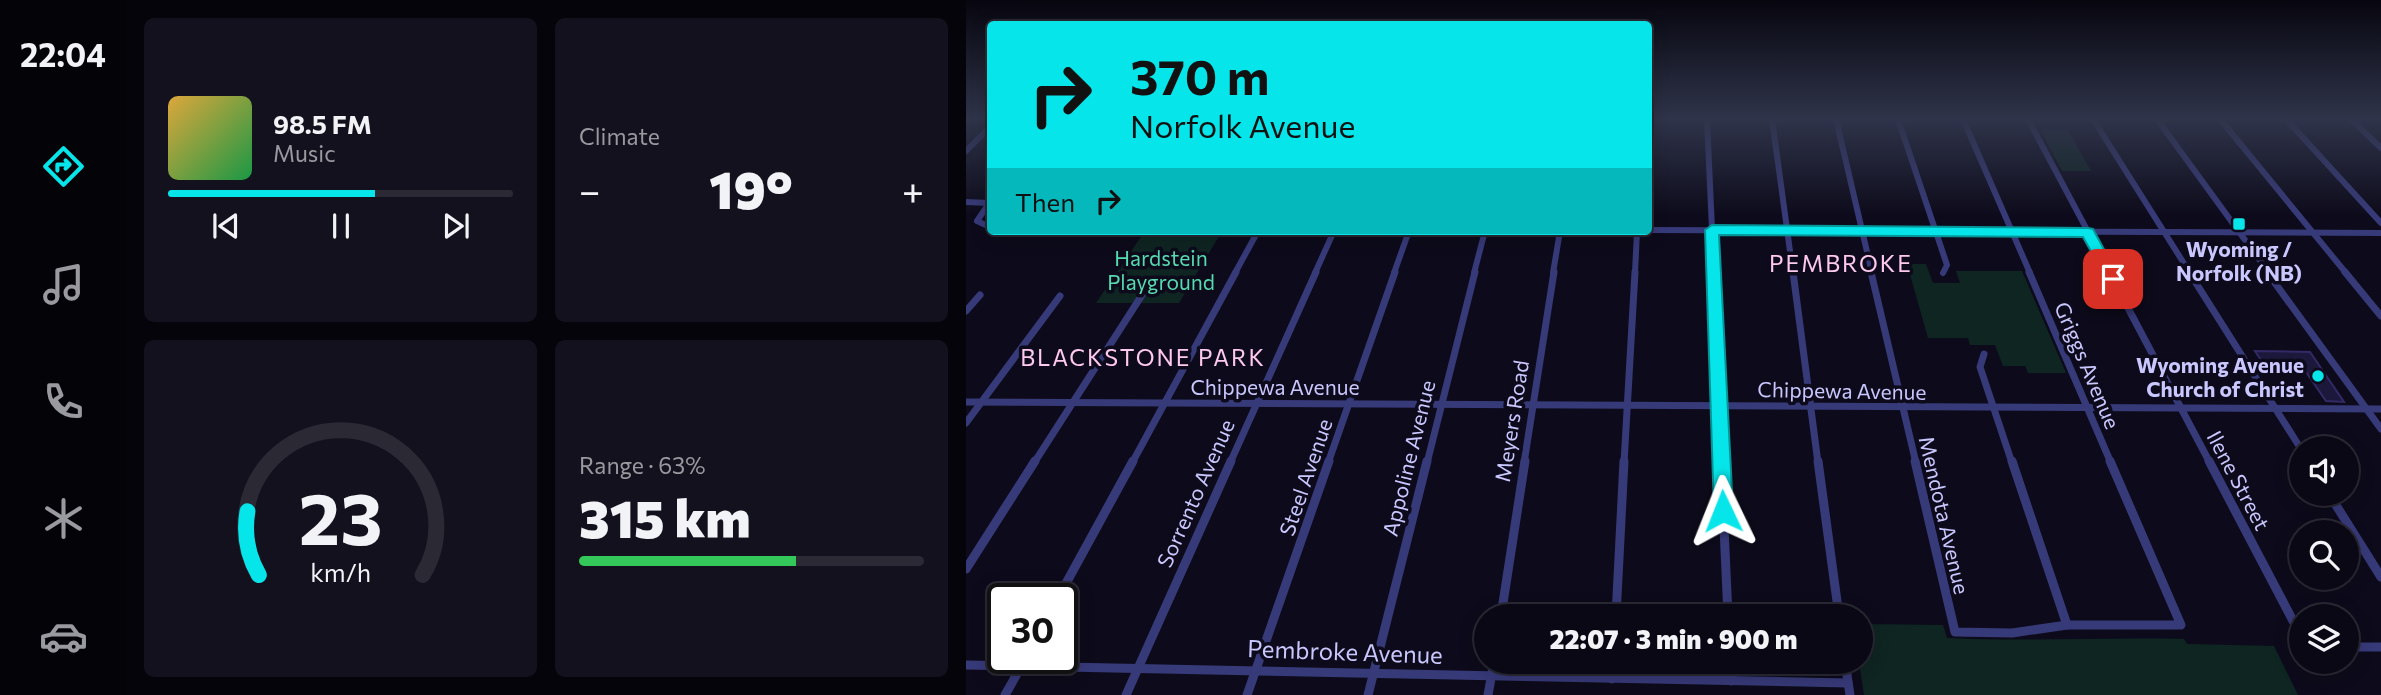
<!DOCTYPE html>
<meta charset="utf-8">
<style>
body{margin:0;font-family:Commissioner,sans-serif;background:#13111d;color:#f1f3f6;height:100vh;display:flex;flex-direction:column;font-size:26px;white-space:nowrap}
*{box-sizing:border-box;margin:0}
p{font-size:23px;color:#999aa0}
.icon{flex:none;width:38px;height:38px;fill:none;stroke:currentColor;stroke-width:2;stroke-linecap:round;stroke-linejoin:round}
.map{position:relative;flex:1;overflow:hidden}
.drawer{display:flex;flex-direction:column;gap:18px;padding:18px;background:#06040b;width:840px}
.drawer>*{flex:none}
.guide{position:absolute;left:21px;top:21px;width:665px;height:214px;border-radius:7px;box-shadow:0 4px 18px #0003,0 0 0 2px #2a2934;background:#06e6ea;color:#111;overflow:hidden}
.tools{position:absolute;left:1323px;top:436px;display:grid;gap:14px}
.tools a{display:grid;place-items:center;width:70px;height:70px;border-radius:50%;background:#0a0814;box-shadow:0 4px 18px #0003,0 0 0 2px #2a2934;font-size:35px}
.speed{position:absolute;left:21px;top:583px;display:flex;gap:14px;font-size:35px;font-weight:700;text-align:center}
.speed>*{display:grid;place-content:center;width:91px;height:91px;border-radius:50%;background:#0a0814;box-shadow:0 4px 18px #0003,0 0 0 2px #2a2934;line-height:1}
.speed .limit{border:4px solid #111;border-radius:10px;background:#fff;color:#111}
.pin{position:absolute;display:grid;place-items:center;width:60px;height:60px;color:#fff;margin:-30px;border-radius:14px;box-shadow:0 4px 10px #0006}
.me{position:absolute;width:77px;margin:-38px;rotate:358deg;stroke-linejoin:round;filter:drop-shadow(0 0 5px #0008)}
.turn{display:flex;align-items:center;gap:24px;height:147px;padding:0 28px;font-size:32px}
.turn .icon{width:91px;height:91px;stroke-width:2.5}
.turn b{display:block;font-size:49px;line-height:60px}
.then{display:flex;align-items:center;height:66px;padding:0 28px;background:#0003;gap:14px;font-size:26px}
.big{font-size:52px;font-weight:800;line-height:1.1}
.drawer .card{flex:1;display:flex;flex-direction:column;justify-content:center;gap:10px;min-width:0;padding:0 24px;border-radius:10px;background:#13111d}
.drawer .dial{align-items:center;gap:0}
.dial svg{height:182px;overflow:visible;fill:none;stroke:#2a2934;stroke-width:7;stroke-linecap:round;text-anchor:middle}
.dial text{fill:#f1f3f6;stroke:none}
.song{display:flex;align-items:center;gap:21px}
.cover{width:84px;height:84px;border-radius:10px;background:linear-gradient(135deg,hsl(40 70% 55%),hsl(140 70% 35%))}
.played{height:7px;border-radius:4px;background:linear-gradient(90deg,#06e6ea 60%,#2a2934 60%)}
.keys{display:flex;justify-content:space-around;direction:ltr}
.heat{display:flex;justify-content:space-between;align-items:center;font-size:38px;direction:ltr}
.charge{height:10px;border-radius:5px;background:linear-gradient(90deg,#34c759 63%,#2a2934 0)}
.drawer .tiles{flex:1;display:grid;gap:18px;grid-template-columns:repeat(2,1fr)}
.trip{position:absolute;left:508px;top:604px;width:399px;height:70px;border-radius:35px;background:#0a0814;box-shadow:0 4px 18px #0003,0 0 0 2px #2a2934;font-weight:800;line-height:70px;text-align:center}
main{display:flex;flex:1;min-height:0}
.dock{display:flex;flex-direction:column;width:126px;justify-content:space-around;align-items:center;background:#040308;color:#999aa0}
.dock .icon{width:49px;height:49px}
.dock .on{color:#06e6ea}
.dock b{font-size:32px;color:#f1f3f6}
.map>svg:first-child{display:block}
.green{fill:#0f2522}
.building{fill:#1c183b;stroke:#322a67;stroke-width:2}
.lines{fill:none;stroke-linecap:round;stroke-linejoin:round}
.minor-far2{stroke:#373a79;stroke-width:6}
.minor-far1{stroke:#373a79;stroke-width:7}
.minor{stroke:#373a79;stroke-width:9}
.route{fill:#06e6ea;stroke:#049698;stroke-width:2}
.poi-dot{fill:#06e6ea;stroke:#0d0b1b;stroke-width:2.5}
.labels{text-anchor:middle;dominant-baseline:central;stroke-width:7;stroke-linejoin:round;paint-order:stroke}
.poi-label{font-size:21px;font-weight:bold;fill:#c9c7fe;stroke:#0d0b1b}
.park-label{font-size:21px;fill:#56daaf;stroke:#0d0b1b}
.street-label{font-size:21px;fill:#c9c7fe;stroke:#0d0b1b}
.neighbourhood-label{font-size:23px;letter-spacing:2px;fill:#fec9ef;stroke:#0d0b1b}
.near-street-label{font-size:24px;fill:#c9c7fe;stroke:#0d0b1b}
</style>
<main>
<nav class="dock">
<b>22:04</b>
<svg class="icon on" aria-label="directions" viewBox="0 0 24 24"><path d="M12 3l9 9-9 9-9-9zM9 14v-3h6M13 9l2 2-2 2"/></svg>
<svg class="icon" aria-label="music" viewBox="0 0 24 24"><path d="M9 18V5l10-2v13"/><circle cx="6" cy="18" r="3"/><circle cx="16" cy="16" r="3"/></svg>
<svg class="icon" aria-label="phone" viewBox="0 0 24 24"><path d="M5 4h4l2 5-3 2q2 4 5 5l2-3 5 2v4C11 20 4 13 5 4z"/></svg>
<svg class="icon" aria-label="climate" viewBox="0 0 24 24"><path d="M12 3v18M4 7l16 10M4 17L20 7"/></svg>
<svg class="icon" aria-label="car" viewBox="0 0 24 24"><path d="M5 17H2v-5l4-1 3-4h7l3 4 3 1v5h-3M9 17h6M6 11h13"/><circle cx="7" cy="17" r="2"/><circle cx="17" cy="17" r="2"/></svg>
</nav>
<section class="drawer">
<div class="tiles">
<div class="card">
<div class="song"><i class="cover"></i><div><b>98.5 FM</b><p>Music</p></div></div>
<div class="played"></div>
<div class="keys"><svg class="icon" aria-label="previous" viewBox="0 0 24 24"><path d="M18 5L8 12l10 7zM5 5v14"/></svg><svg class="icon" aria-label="pause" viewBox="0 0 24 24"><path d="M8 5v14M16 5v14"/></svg><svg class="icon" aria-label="next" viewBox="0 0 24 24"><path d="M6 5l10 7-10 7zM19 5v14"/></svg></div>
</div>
<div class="card"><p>Climate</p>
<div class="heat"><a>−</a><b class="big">19°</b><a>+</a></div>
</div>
<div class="card dial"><svg viewBox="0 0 100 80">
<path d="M14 69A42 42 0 1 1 86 69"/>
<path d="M14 69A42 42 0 0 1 9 41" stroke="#06e6ea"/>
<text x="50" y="56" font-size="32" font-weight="700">23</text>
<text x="50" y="72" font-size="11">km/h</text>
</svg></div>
<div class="card"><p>Range · 63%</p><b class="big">315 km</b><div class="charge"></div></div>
</div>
</section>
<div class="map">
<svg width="1415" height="695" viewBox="0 0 1415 695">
<rect width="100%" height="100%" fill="#0d0b1b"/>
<!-- green -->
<g class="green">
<polygon points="1074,129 1102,130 1125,171 1096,171"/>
<polygon points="179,231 256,231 213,303 130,303"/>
<polygon points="941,264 960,264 967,283 994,283 990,271 1056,271 1100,373 1062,373 1059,366 1037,366 1029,345 1004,345 1002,338 962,338"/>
<path d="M 894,624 L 977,625 L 981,638 C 1060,642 1139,637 1218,639 L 1221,644 L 1308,646 L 1332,695 L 898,695 L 893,662 Z"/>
</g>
<!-- building -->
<polygon class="building" points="1289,351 1344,352 1378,402 1360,401 1338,369 1300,368"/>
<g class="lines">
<!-- minor-far2 -->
<g class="minor-far2">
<polyline points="741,119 748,273"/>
<polyline points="806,119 827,273"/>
<polyline points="870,119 906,273"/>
<polyline points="932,119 981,265 977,273"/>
<polyline points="997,119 1064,273"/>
<polyline points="1062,119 1144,273"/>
<polyline points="1127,119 1224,273"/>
<polyline points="1191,119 1303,273"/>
<polyline points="1254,119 1380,273"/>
<polyline points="1320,119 1415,223"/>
<polyline points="1385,119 1415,148"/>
<polyline points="0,151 24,127"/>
<polyline points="0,202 24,203"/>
<polyline points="24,202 11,221 24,227"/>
<polyline points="682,230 1415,233"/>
<polyline points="269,273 292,231"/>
<polyline points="349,273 368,231"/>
<polyline points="428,273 443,231"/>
<polyline points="508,273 519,231"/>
<polyline points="587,273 594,231"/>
<polyline points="669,273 671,231"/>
</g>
<!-- minor-far1 -->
<g class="minor-far1">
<polyline points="747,272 756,463"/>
<polyline points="827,272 852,463"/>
<polyline points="905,272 950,463"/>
<polyline points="1063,272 1145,463"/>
<polyline points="1143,272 1244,463"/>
<polyline points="1223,272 1335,449"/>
<polyline points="1301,272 1415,429"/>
<polyline points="1379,272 1415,316"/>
<polyline points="0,311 14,295"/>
<polyline points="1018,354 1014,367 1046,463"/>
<polyline points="0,402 1415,409"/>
<polyline points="0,423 94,296"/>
<polyline points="68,463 176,295"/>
<polyline points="166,463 270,272"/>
<polyline points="264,463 350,272"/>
<polyline points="362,463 429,272"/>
<polyline points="461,463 509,272"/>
<polyline points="558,463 588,272"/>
<polyline points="658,463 669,272"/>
</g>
<!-- minor -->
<g class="minor">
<polyline points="755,461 762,616"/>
<polyline points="852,461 873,616"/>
<polyline points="949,461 989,632 1046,633 1101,625 1215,625 1144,461"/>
<polyline points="1046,461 1101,625"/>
<polyline points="1243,461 1335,636"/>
<polyline points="1363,494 1415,577"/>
<polyline points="0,569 69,461"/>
<polyline points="92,598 167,461"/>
<polyline points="535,616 559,461"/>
<polyline points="650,616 658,461"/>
<polyline points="1381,647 1415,647"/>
<polyline points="764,662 765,681"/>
<polyline points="879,662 884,695"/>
<polyline points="0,665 882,683"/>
<polyline points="646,679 647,662"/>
<polyline points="39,695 60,658"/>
<polyline points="160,695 265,461"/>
<polyline points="281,695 363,461"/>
<polyline points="402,695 461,461"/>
<polyline points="522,695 528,662"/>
</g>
</g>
<!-- sky -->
<linearGradient id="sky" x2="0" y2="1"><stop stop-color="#07060f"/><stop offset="0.55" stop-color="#2f344a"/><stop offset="1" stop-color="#2f344a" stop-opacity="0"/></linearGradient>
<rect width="1415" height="216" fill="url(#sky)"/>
<!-- route -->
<polygon class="route" points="746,225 1122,228 1127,229 1154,279 1152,282 1142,282 1117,237 753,235 767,511 764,517 757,519 751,517 748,511 739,230"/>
<!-- markers -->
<g class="poi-dot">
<rect x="1266" y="217" width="14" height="14" rx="3.5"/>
<circle cx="1352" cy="376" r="7"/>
</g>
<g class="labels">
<!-- poi labels -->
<g class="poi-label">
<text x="1273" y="248">Wyoming /<tspan x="1273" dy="24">Norfolk (NB)</tspan></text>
<text x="1338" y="364" text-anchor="end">Wyoming Avenue<tspan x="1338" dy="24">Church of Christ</tspan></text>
</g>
<!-- park labels -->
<g class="park-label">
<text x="195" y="257">Hardstein<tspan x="195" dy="24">Playground</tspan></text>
</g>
<!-- street labels -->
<g class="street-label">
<text transform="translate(1122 365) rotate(67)">Griggs Avenue</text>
<text x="309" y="386">Chippewa Avenue</text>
<text transform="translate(876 390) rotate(1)">Chippewa Avenue</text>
<text transform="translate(545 421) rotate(-81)">Meyers Road</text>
<text transform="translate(442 458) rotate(-76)">Appoline Avenue</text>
<text transform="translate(339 477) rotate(-71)">Steel Avenue</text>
<text transform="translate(1273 480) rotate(62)">Ilene Street</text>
<text transform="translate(229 493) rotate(-66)">Sorrento Avenue</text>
<text transform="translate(979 515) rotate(77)">Mendota Avenue</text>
</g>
<!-- neighbourhood labels -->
<g class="neighbourhood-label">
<text x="875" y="263">PEMBROKE</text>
<text x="177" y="357">BLACKSTONE PARK</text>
</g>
<!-- near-street labels -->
<g class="near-street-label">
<text transform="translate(379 651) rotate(2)">Pembroke Avenue</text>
</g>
</g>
</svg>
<div class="tools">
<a><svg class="icon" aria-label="sound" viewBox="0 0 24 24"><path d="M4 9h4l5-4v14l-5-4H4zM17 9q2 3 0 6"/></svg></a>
<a><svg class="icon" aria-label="search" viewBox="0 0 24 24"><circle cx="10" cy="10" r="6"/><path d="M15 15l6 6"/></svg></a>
<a><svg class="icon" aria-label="layers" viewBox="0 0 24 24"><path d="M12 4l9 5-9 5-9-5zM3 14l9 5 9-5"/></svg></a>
</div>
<div class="speed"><div class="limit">30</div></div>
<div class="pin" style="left:1147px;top:279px;background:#d93025"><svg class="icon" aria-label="arrive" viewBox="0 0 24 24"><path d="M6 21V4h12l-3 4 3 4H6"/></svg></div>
<svg class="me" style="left:757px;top:511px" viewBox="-20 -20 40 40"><path d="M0-17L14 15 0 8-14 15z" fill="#06e6ea" stroke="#fff" stroke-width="4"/></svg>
<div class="trip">22:07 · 3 min · 900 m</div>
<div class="guide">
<div class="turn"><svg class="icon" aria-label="right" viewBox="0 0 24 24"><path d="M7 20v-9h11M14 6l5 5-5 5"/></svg><div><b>370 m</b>Norfolk Avenue</div></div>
<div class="then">Then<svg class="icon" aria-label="right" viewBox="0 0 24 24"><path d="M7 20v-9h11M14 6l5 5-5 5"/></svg></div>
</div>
</div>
</main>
